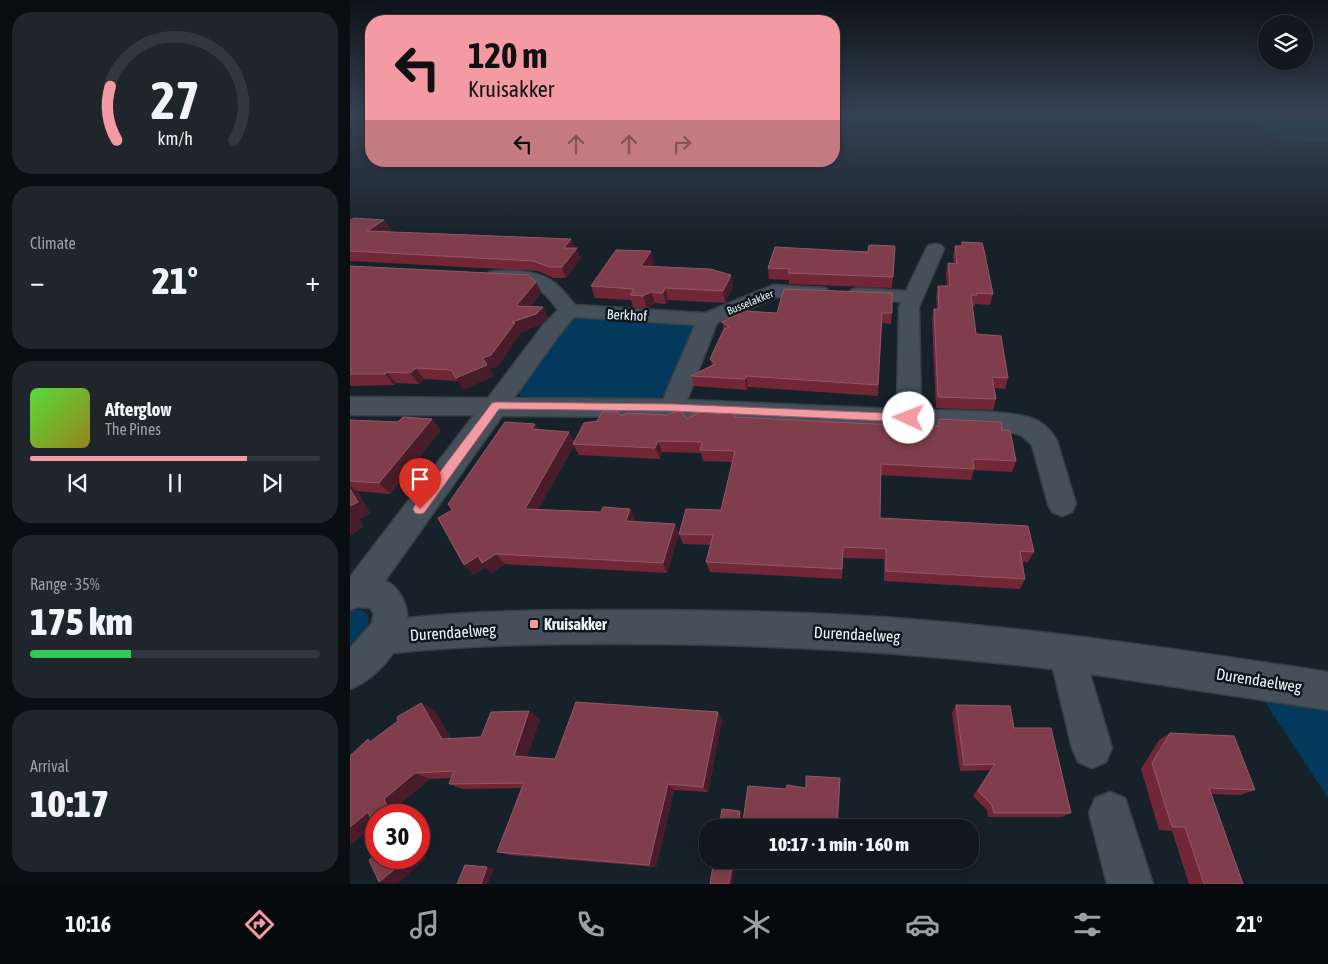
<!DOCTYPE html>
<meta charset="utf-8">
<style>
body{margin:0;font-family:"Asap Condensed",sans-serif;background:#1e262c;color:#f1f3f6;height:100vh;display:flex;flex-direction:column;font-size:19px;white-space:nowrap}
*{box-sizing:border-box;margin:0}
p{font-size:16px;color:#9ca0a4}
.icon{flex:none;width:28px;height:28px;fill:none;stroke:currentColor;stroke-width:2;stroke-linecap:round;stroke-linejoin:round}
.map{position:relative;flex:1;overflow:hidden}
.drawer{display:flex;flex-direction:column;gap:12px;padding:12px;background:#090e11;width:350px}
.drawer>*{flex:none}
.top-card{position:absolute;left:15px;top:15px;width:475px;height:152px;border-radius:20px;box-shadow:0 2px 12px #0003,0 0 0 1px #30383d;background:#f49aa2;color:#111;overflow:hidden}
.controls{position:absolute;left:908px;top:15px;display:grid;gap:10px}
.controls a{display:grid;place-items:center;width:55px;height:55px;border-radius:50%;background:#11191f;box-shadow:0 2px 12px #0003,0 0 0 1px #30383d;font-size:25px}
.speed{position:absolute;left:15px;top:804px;display:flex;gap:10px;font-size:25px;font-weight:700;text-align:center}
.speed>*{display:grid;place-content:center;width:65px;height:65px;border-radius:50%;background:#11191f;box-shadow:0 2px 12px #0003,0 0 0 1px #30383d;line-height:1}
.speed .limit{border:8px solid #d22;background:#fff;color:#111}
.pin{position:absolute;display:grid;place-items:center;width:42px;height:42px;color:#fff;margin:-51px -21px;border-radius:50% 50% 50% 0;rotate:-45deg;box-shadow:0 0 5px #0007}
.pin .icon{rotate:45deg}
.me{position:absolute;width:55px;margin:-28px;rotate:272deg;stroke-linejoin:round;filter:drop-shadow(0 0 4px #0008)}
.turn{display:flex;align-items:center;gap:18px;height:105px;padding:0 20px;font-size:22px}
.turn .icon{width:65px;height:65px;stroke-width:2.5}
.turn b{display:block;font-size:35px;line-height:42px}
.lanes{display:flex;align-items:center;height:48px;padding:0 20px;background:#0003;justify-content:center;gap:25px;direction:ltr}
.lanes .off{opacity:.35}
.big{font-size:38px;font-weight:800;line-height:1.1}
.drawer .tile{flex:1;display:flex;flex-direction:column;justify-content:center;gap:8px;min-width:0;padding:0 18px;border-radius:20px;background:#1e262c}
.drawer .dial{align-items:center;gap:0}
.dial svg{height:130px;overflow:visible;fill:none;stroke:#30383d;stroke-width:7;stroke-linecap:round;text-anchor:middle}
.dial text{fill:#f1f3f6;stroke:none}
.song{display:flex;align-items:center;gap:15px}
.cover{width:60px;height:60px;border-radius:8px;background:linear-gradient(135deg,hsl(110 70% 55%),hsl(50 70% 35%))}
.played{height:5px;border-radius:2px;background:linear-gradient(90deg,#f49aa2 75%,#30383d 75%)}
.keys{display:flex;justify-content:space-around;direction:ltr}
.heat{display:flex;justify-content:space-between;align-items:center;font-size:28px;direction:ltr}
.charge{height:8px;border-radius:4px;background:linear-gradient(90deg,#34c759 35%,#30383d 0)}
.trip{position:absolute;left:349px;top:819px;width:280px;height:50px;border-radius:20px;background:#11191f;box-shadow:0 2px 12px #0003,0 0 0 1px #30383d;font-weight:800;line-height:50px;text-align:center}
.tabs{display:flex;height:80px;justify-content:space-around;align-items:center;background:#070a0c;color:#9ca0a4}
.tabs .icon{width:35px;height:35px}
.tabs .current{color:#f49aa2}
.tabs b{font-size:22px;color:#f1f3f6}
main{display:flex;flex:1;min-height:0}
.map>svg:first-child{display:block}
.green{fill:#02395d}
.lines{fill:none;stroke-linecap:round;stroke-linejoin:round}
.street-casing{stroke:#373e44;stroke-width:3}
.street{fill:#45505a;fill-rule:evenodd}
.wall{fill:#722737;fill-rule:evenodd}
.shaded-wall{fill:#481c28}
.building{fill:#803e4c;stroke:#915a67}
.route{fill:#f49aa2;stroke:#9f6469}
.poi-dot{fill:#f49aa2;stroke:#0e171f;stroke-width:2}
.labels{text-anchor:middle;dominant-baseline:central;stroke-width:5;stroke-linejoin:round;paint-order:stroke}
.far-street-label{font-size:11px;fill:#eef5fa;stroke:#0e171f}
.street-label{font-size:14px;fill:#eef5fa;stroke:#0e171f}
.near-poi-label{font-size:16px;font-weight:bold;fill:#eef5fa;stroke:#0e171f;text-anchor:start}
.near-street-label{font-size:16px;fill:#eef5fa;stroke:#0e171f}
</style>
<main>
<section class="drawer">
<div class="tile dial"><svg viewBox="0 0 100 80">
<path d="M14 69A42 42 0 1 1 86 69"/>
<path d="M14 69A42 42 0 0 1 10 36" stroke="#f49aa2"/>
<text x="50" y="56" font-size="32" font-weight="700">27</text>
<text x="50" y="72" font-size="11">km/h</text>
</svg></div>
<div class="tile"><p>Climate</p>
<div class="heat"><a>−</a><b class="big">21°</b><a>+</a></div>
</div>
<div class="tile">
<div class="song"><i class="cover"></i><div><b>Afterglow</b><p>The Pines</p></div></div>
<div class="played"></div>
<div class="keys"><svg class="icon" aria-label="previous" viewBox="0 0 24 24"><path d="M18 5L8 12l10 7zM5 5v14"/></svg><svg class="icon" aria-label="pause" viewBox="0 0 24 24"><path d="M8 5v14M16 5v14"/></svg><svg class="icon" aria-label="next" viewBox="0 0 24 24"><path d="M6 5l10 7-10 7zM19 5v14"/></svg></div>
</div>
<div class="tile"><p>Range · 35%</p><b class="big">175 km</b><div class="charge"></div></div>
<div class="tile"><p>Arrival</p><b class="big">10:17</b></div>
</section>
<div class="map">
<svg width="978" height="884" viewBox="0 0 978 884">
<rect width="100%" height="100%" fill="#172129"/>
<!-- green -->
<g class="green">
<polygon points="898,113 978,113 978,142 931,141"/>
<polygon points="229,317 339,322 345,329 316,394 305,399 172,399 167,390 221,319"/>
<path d="M 0,610 L 12,610 L 18,616 C 22,633 11,641 0,653 Z"/>
<polygon points="913,699 978,709 978,798"/>
</g>
<g class="lines">
<defs>
<g id="street">
<path d="M 585,244 L 591,245 L 594,249 L 569,307 L 571,410 C 600,411 665,409 688,421 C 696,425 703,434 707,441 L 726,504 L 722,512 L 712,516 L 702,512 L 698,504 L 682,445 L 671,435 L 660,432 L 322,417 L 152,416 L 35,581 C 48,586 58,604 57,618 C 140,609 224,610 308,610 C 387,611 466,612 545,618 C 690,629 834,650 978,672 L 978,710 L 740,674 L 762,748 L 756,762 L 742,768 L 728,762 L 722,748 L 703,669 C 570,653 437,645 303,644 C 216,643 129,644 43,653 C 32,669 18,682 0,689 L 0,648 L 22,623 L 24,614 L 20,608 L 8,607 L 0,610 L 0,577 L 124,415 L 0,415 L 0,397 L 138,398 L 194,324 L 208,310 C 180,272 177,289 139,280 L 136,276 L 139,272 C 148,270 157,271 167,271 C 197,273 207,282 225,305 L 355,313 L 423,285 L 476,288 L 479,292 L 476,296 L 469,298 L 426,297 L 367,323 L 337,400 L 547,409 L 549,307 L 551,302 L 501,298 L 498,294 L 501,290 L 508,288 L 556,291 L 576,249 L 579,245 ZM 224,317 L 345,325 L 313,399 L 164,398 L 210,334 Z"/>
<polygon points="760,792 775,798 803,884 757,884 739,813 745,798"/>
</g>
</defs>
<!-- street casing -->
<use href="#street" class="street-casing"/>
<!-- street -->
<use href="#street" class="street"/>
</g>
<!-- wall -->
<g class="wall">
<polygon points="0,220 34,220 41,230 38,232 221,239 225,248 231,258 216,278 203,278 188,271 0,261"/>
<polygon points="612,242 643,294 640,305 625,304 625,306 622,306 626,334 658,378 655,389 644,388 646,399 643,410 586,408 582,320 584,309 587,309 586,297 588,286 597,286 596,274 598,263 604,263 603,256 605,246 611,246"/>
<polygon points="545,246 542,288 439,284 439,280 419,279 418,268"/>
<polygon points="304,262 301,267 383,286 375,303 318,300 316,304 305,303 297,308 283,307 281,300 245,298 241,286"/>
<polygon points="0,266 191,292 180,307 193,307 198,318 191,324 170,333 170,334 148,366 140,369 144,376 114,389 108,381 74,379 69,384 46,383 44,385 0,386"/>
<polygon points="434,289 542,313 541,324 532,323 528,396 398,387 397,390 344,386 341,376 362,365 360,359 374,330 372,322 427,313"/>
<path d="M 271,416 L 337,419 L 387,417 L 546,425 L 588,426 L 589,419 L 652,430 L 666,461 L 662,472 L 624,470 L 621,480 L 530,475 L 530,518 L 684,552 L 678,562 L 672,562 L 675,579 L 670,589 L 534,581 L 534,559 L 493,558 L 492,579 L 360,572 L 356,562 L 360,545 L 333,544 L 329,534 L 317,573 L 155,564 L 141,573 L 136,567 L 124,575 L 102,510 L 189,430 L 225,442 ZM 224,446 L 229,455 L 310,459 L 312,452 L 351,453 L 353,461 L 382,462 L 371,510 L 329,534 L 325,524 L 285,522 L 285,520 L 280,509 L 251,512 L 188,509 Z"/>
<polygon points="0,420 91,430 40,494 7,491 20,513 9,519 13,527 0,535"/>
<polygon points="71,703 85,711 101,739 131,737 190,719 177,757 205,759 368,712 372,720 358,792 324,790 306,867 160,855 147,852 171,788 113,789 99,784 102,778 80,779 24,825 21,741"/>
<polygon points="606,705 664,728 721,813 712,817 638,817 637,810 623,796 640,770 610,771 602,713"/>
<polygon points="820,733 905,790 890,795 861,794 893,884 839,884 822,831 809,830 791,769 809,740"/>
</g>
<!-- shaded-wall -->
<g class="shaded-wall">
<polygon points="34,220 41,230 24,242 17,231"/>
<polygon points="221,239 225,249 214,248"/>
<polygon points="227,248 231,258 216,278 212,267"/>
<polygon points="301,251 304,262 294,277 291,266"/>
<polygon points="381,275 383,286 375,303 373,291"/>
<polygon points="186,282 191,292 171,317 166,306"/>
<polygon points="315,288 318,300 316,304 313,293"/>
<polygon points="301,292 305,303 297,308 293,296"/>
<polygon points="193,307 198,318 191,324 170,333 170,334 148,366 140,369 144,376 114,389 106,378 133,358 162,322"/>
<polygon points="66,368 74,379 69,384 60,373"/>
<polygon points="37,372 46,383 44,385 35,374"/>
<polygon points="396,376 398,387 397,390 395,379"/>
<polygon points="82,419 91,430 40,494 29,483"/>
<polygon points="185,424 192,435 182,429"/>
<polygon points="219,432 226,444 223,444 224,446 183,519 175,509"/>
<polygon points="308,441 312,452 310,459 305,448"/>
<polygon points="0,485 7,491 20,513 9,519 13,527 0,535"/>
<polygon points="280,509 285,520 281,532 276,521"/>
<polygon points="325,524 329,534 317,573 313,563"/>
<polygon points="146,554 155,564 141,573 136,567 124,575 114,565 128,556"/>
<polygon points="71,703 85,711 106,746 92,739"/>
<polygon points="179,711 190,719 175,762 164,756"/>
<polygon points="368,712 372,720 358,792 353,787"/>
<polygon points="65,773 80,779 51,803 56,815 41,815 34,799"/>
<polygon points="318,784 324,790 306,867 299,865"/>
<polygon points="390,811 392,814 390,828 388,828"/>
<polygon points="18,812 26,824 0,846 0,827"/>
<polygon points="69,843 76,859 47,884 29,882 58,858 69,858"/>
<polygon points="383,860 385,860 382,884 379,884"/>
<polygon points="137,867 144,869 138,884 131,884"/>
</g>
<!-- building -->
<g class="building">
<polygon points="4,218 34,220 17,231 221,239 214,248 227,248 212,267 199,267 183,261 0,251 0,220"/>
<polygon points="612,242 632,243 634,250 643,294 627,293 627,295 621,295 626,334 651,336 658,378 642,377 646,399 588,397 584,309 589,309 588,286 600,286 598,263 607,264 605,246 612,246"/>
<polygon points="519,245 545,246 543,277 438,273 440,269 418,268 425,247 518,252"/>
<polygon points="266,250 301,251 291,266 360,269 381,275 373,291 315,288 313,293 301,292 293,296 280,295 284,289 241,286"/>
<polygon points="0,266 178,275 186,282 166,306 193,307 186,314 162,322 165,323 141,355 133,358 137,365 106,378 101,370 66,368 60,373 37,372 35,374 0,374"/>
<polygon points="434,289 542,293 542,313 532,313 528,385 396,376 395,379 341,376 365,364 360,359 374,329 379,327 372,322 394,311 427,313"/>
<polygon points="355,409 386,411 384,417 546,425 589,426 589,419 651,422 652,430 660,430 666,461 623,459 624,469 531,464 530,518 678,526 684,552 670,551 675,579 536,571 536,549 493,547 492,569 356,562 363,535 329,534 336,509 371,510 385,451 350,450 352,442 308,441 305,448 223,444 234,423 247,421 252,412 268,412 271,416 277,413 317,415 330,410 337,419"/>
<polygon points="53,417 82,419 29,483 0,481 0,420 48,422"/>
<polygon points="155,422 185,424 182,429 219,432 175,509 251,512 253,507 280,509 276,521 325,524 313,563 146,554 132,563 128,556 114,565 88,518 102,510 98,504"/>
<polygon points="0,489 8,502 0,506"/>
<polygon points="226,702 368,712 353,787 318,784 299,865 147,852 174,783 99,784 104,771 65,773 34,799 41,815 26,815 26,830 18,812 0,827 0,756 18,739 20,742 48,721 47,717 71,703 92,739 131,737 141,712 179,711 164,756 205,759"/>
<polygon points="606,705 660,706 664,728 701,728 721,813 644,813 642,805 628,791 645,764 614,765"/>
<polygon points="820,733 884,736 905,790 859,788 893,884 854,884 835,827 822,827 802,763"/>
<polygon points="456,776 490,778 487,828 392,828 398,786 436,789 437,785 456,788"/>
<polygon points="372,809 390,811 388,828 369,828"/>
<polygon points="26,854 26,858 58,858 29,882 19,860"/>
<polygon points="364,860 383,860 379,884 360,884"/>
<polygon points="115,865 137,867 131,884 107,884"/>
</g>
<!-- sky -->
<linearGradient id="sky" x2="0" y2="1"><stop stop-color="#0d1217"/><stop offset="0.48" stop-color="#364354"/><stop offset="1" stop-color="#364354" stop-opacity="0"/></linearGradient>
<rect width="978" height="237" fill="url(#sky)"/>
<!-- route -->
<polygon class="route" points="146,402 322,404 559,414 564,418 559,422 322,411 149,409 74,513 70,514 65,513 63,509 65,505 142,403"/>
<!-- markers -->
<rect class="poi-dot" x="179" y="619" width="10" height="10" rx="2.5"/>
<g class="labels">
<!-- far-street labels -->
<g class="far-street-label">
<text transform="translate(400 302) rotate(-22)">Busselakker</text>
</g>
<!-- street labels -->
<g class="street-label">
<text transform="translate(277 315) rotate(3)">Berkhof</text>
</g>
<!-- near-poi labels -->
<g class="near-poi-label">
<text x="194" y="624">Kruisakker</text>
</g>
<!-- near-street labels -->
<g class="near-street-label">
<text transform="translate(103 632) rotate(-4)">Durendaelweg</text>
<text transform="translate(507 634) rotate(3)">Durendaelweg</text>
<text transform="translate(909 680) rotate(9)">Durendaelweg</text>
</g>
</g>
</svg>
<div class="controls">
<a><svg class="icon" aria-label="layers" viewBox="0 0 24 24"><path d="M12 4l9 5-9 5-9-5zM3 14l9 5 9-5"/></svg></a>
</div>
<div class="speed"><div class="limit">30</div></div>
<div class="pin" style="left:70px;top:509px;background:#d93025"><svg class="icon" aria-label="arrive" viewBox="0 0 24 24"><path d="M6 21V4h12l-3 4 3 4H6"/></svg></div>
<svg class="me" style="left:559px;top:418px" viewBox="-20 -20 40 40"><circle r="19" fill="#fff"/><path d="M0-13L10 11 0 6-10 11z" fill="#f49aa2"/></svg>
<div class="trip">10:17 · 1 min · 160 m</div>
<div class="top-card">
<div class="turn"><svg class="icon" aria-label="left" viewBox="0 0 24 24"><path d="M17 20v-9H6M10 6l-5 5 5 5"/></svg><div><b>120 m</b>Kruisakker</div></div>
<div class="lanes"><svg class="icon" aria-label="left" viewBox="0 0 24 24"><path d="M17 20v-9H6M10 6l-5 5 5 5"/></svg><svg class="icon off" aria-label="ahead" viewBox="0 0 24 24"><path d="M12 20V5M6 11l6-6 6 6"/></svg><svg class="icon off" aria-label="ahead" viewBox="0 0 24 24"><path d="M12 20V5M6 11l6-6 6 6"/></svg><svg class="icon off" aria-label="right" viewBox="0 0 24 24"><path d="M7 20v-9h11M14 6l5 5-5 5"/></svg></div>
</div>
</div>
</main>
<nav class="tabs">
<b>10:16</b>
<svg class="icon current" aria-label="directions" viewBox="0 0 24 24"><path d="M12 3l9 9-9 9-9-9zM9 14v-3h6M13 9l2 2-2 2"/></svg>
<svg class="icon" aria-label="music" viewBox="0 0 24 24"><path d="M9 18V5l10-2v13"/><circle cx="6" cy="18" r="3"/><circle cx="16" cy="16" r="3"/></svg>
<svg class="icon" aria-label="phone" viewBox="0 0 24 24"><path d="M5 4h4l2 5-3 2q2 4 5 5l2-3 5 2v4C11 20 4 13 5 4z"/></svg>
<svg class="icon" aria-label="climate" viewBox="0 0 24 24"><path d="M12 3v18M4 7l16 10M4 17L20 7"/></svg>
<svg class="icon" aria-label="car" viewBox="0 0 24 24"><path d="M5 17H2v-5l4-1 3-4h7l3 4 3 1v5h-3M9 17h6M6 11h13"/><circle cx="7" cy="17" r="2"/><circle cx="17" cy="17" r="2"/></svg>
<svg class="icon" aria-label="filters" viewBox="0 0 24 24"><path d="M4 7h16M4 17h16"/><circle cx="9" cy="7" r="2"/><circle cx="15" cy="17" r="2"/></svg>
<b>21°</b>
</nav>
